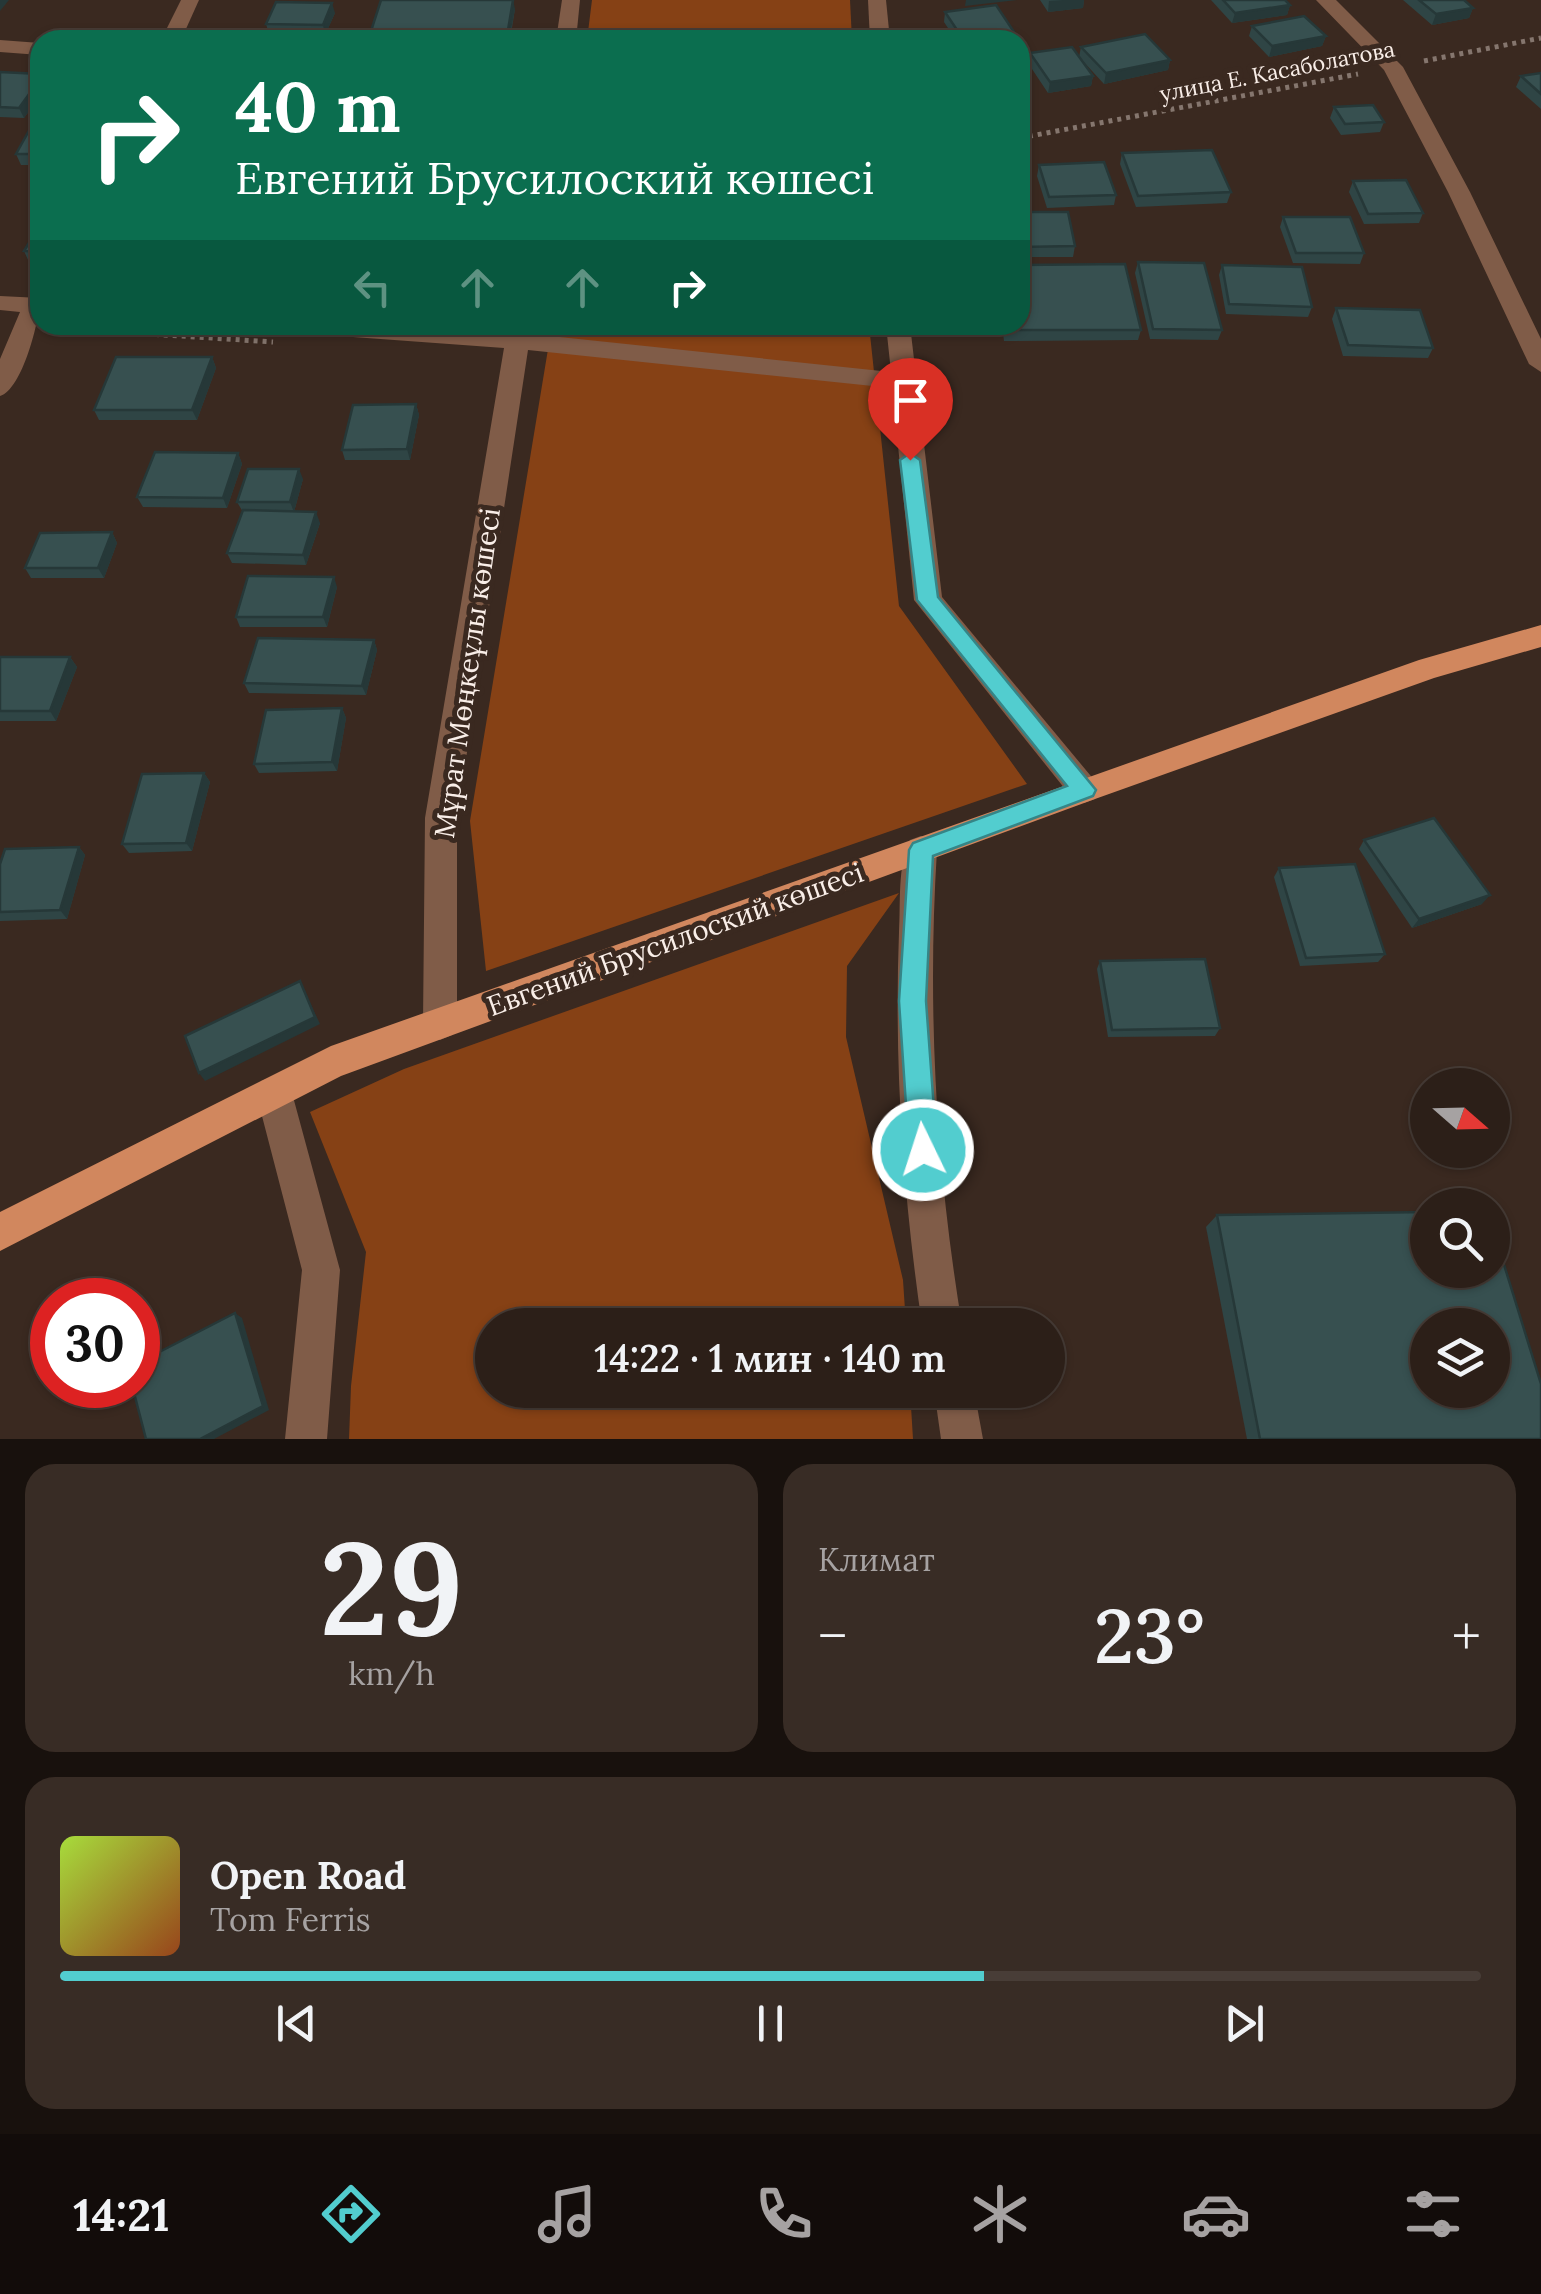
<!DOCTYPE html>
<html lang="ru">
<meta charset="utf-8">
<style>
body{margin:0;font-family:Lora,serif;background:#382c25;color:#f1f3f6;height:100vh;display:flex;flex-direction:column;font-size:38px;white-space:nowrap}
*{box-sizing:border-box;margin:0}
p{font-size:32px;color:#a6a2a2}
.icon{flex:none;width:55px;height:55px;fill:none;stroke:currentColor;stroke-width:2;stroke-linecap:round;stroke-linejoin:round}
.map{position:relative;height:1439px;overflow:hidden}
.side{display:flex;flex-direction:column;gap:25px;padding:25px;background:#18110d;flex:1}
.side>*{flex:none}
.guide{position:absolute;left:30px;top:30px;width:1000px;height:305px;border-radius:30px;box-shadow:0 2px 8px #0004,0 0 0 2px #483d37;background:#0b6e4f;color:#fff;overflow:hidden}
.needle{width:65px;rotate:110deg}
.fabs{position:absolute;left:1410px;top:1068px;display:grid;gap:20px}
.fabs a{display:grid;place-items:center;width:100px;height:100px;border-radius:50%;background:#2c1f18;box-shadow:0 2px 8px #0004,0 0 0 2px #483d37;font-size:50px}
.speed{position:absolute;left:30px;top:1278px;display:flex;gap:20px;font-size:50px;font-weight:700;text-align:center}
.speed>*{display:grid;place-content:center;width:130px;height:130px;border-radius:50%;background:#2c1f18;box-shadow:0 2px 8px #0004,0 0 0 2px #483d37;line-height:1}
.speed .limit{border:15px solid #d22;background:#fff;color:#111}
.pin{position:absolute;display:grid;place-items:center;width:85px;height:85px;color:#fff;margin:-102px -42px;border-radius:50% 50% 50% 0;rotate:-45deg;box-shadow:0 0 10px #0007}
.pin .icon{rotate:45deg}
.me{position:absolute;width:110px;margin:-55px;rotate:356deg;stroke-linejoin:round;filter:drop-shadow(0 0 8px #0008)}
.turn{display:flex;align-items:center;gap:35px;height:210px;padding:0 40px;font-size:45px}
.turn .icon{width:130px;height:130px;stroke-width:2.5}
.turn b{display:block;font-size:70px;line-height:85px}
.lanes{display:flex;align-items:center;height:95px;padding:0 40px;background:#0003;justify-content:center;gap:50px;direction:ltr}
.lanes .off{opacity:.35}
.big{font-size:75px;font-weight:600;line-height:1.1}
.side .widget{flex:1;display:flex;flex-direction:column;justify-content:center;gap:15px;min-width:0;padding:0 35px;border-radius:30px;background:#382c25}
.side .dial{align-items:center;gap:0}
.dial b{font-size:130px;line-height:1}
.song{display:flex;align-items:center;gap:30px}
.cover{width:120px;height:120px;border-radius:15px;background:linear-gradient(135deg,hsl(80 70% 55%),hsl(20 70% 35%))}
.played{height:10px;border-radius:5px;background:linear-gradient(90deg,#52cdcf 65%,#483d37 65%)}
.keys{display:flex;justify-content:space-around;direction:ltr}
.heat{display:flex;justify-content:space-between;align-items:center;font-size:55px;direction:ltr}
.side .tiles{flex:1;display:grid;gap:25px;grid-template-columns:1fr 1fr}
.widget:last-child{grid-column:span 2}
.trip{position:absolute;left:475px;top:1308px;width:590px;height:100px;border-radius:50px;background:#2c1f18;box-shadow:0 2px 8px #0004,0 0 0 2px #483d37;font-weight:600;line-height:100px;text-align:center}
.dock{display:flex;height:160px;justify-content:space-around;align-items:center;background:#120c0a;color:#a6a2a2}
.dock .icon{width:70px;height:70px}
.dock .selected{color:#52cdcf}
.dock b{font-size:45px;color:#f1f3f6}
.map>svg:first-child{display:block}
.green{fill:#864115}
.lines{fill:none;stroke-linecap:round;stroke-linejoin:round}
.path{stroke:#85766e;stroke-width:5;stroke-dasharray:4 5;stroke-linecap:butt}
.minor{fill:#805c48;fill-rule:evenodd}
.major{fill:#d1875e;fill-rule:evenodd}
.wall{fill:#2f4545}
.shaded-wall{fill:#263838}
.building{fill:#375050;stroke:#263838;stroke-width:2.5;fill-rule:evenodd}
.route{fill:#52cdcf;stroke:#358587;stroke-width:2.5}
.labels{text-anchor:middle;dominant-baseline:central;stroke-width:10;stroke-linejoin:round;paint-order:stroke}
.far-street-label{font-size:22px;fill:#f9eee8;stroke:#3a2920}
.street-label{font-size:28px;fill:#f9eee8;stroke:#3a2920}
</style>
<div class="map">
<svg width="1541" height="1439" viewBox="0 0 1541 1439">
<rect width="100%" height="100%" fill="#3a2920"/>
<!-- green -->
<g class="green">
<polygon points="592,0 850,0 852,40 587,40"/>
<polygon points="552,325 869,325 899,606 1027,784 486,971 470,821"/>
<polygon points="899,893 847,966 846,1037 903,1280 906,1325 492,1325 492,1390 910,1390 913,1439 349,1439 351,1386 366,1252 310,1112 404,1069"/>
</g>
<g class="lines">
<!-- path -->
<g class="path">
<polyline points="1424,61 1541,38"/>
<polyline points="1020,138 1358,74"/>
<polyline points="56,328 273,342"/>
</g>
<!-- minor -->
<g class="minor">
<polygon points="181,0 199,0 181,40 161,40"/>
<polygon points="562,0 580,0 576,40 556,40"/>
<polygon points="868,0 886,0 890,40 870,40"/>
<polygon points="1316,0 1336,0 1403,67 1470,192 1541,339 1541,372 1529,364 1448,192 1384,70"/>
<polygon points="0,40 40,43 40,55 0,52"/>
<path d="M 0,296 L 40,298 C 40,320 22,390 0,396 L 0,359 L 20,312 L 0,310 Z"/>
<polygon points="286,325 405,325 507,332 508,325 532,325 531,334 891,372 886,325 910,325 942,597 1095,781 1100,790 1095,799 1084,803 1073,799 914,600 892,388 528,350 457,818 457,1024 452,1035 440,1040 428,1035 423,1024 425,818 504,348 298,333"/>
<path d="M 921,836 L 932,840 L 937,850 C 927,1010 936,1167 962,1325 L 922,1325 C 903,1194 894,1064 899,932 C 901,904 897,866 910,840 Z"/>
<polygon points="274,1076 287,1081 292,1093 340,1270 327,1439 285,1439 302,1270 256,1093 261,1081"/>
<polygon points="934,1390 974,1390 983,1439 941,1439"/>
</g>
<!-- major -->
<polygon class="major" points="1541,625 1541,647 1434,678 1095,799 341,1076 0,1251 0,1212 331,1046 1419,660"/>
</g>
<!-- wall -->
<g class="wall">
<polygon points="1040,0 1084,0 1083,8 1048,12"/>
<polygon points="1211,0 1285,0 1290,5 1287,15 1232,23"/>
<polygon points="1403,0 1464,0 1473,8 1469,18 1432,25"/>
<polygon points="515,9 510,40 373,40 371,31"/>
<polygon points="945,12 1013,40 956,40 944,22"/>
<polygon points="335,13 325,35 269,34 266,24"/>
<polygon points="1252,26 1326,36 1322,46 1269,57 1249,36"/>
<polygon points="1081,47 1170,60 1168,70 1104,84 1081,59 1093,76 1091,86 1048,93 1028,63 1030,53 1079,57"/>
<polygon points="0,72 40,74 40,96 24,118 0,117"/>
<polygon points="1541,73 1541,109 1516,87 1521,76"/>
<polygon points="1334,107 1384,122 1380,132 1341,135 1330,118"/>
<polygon points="40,118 40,165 21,165 16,154"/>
<polygon points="1122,153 1231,192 1227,203 1136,207 1120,164"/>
<polygon points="1039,165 1116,195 1114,205 1047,208 1037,176"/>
<polygon points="1353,181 1423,213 1419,223 1364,224 1349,192"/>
<polygon points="1020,212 1075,246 1073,257 1020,257"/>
<polygon points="1283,217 1364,253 1360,264 1293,263 1280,227"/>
<polygon points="40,225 40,262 29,262 24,251"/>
<polygon points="1138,262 1222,330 1218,340 1150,339 1135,273"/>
<polygon points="1222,265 1312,307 1308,317 1226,314 1219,275"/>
<polygon points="1336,308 1433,348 1428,358 1343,356 1332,319"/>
<polygon points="1002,325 1020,325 1141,330 1138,340 1004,341"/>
<polygon points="212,357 216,368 197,420 99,420 94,410"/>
<polygon points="416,404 419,415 410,460 345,460 342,450"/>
<polygon points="238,453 242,464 227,508 143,507 137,497"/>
<polygon points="303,479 294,512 320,523 306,565 232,563 227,553 243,512 237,502"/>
<polygon points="112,532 117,543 104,578 31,578 25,568"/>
<polygon points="337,587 327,627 240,627 236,617"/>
<polygon points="374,640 377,650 366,695 249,693 244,683"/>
<polygon points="0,657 70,657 77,667 56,721 0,721"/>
<polygon points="342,708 346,718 337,771 259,773 254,764"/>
<polygon points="204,773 210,782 192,851 129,853 122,844"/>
<polygon points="1364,840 1482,904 1412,928 1359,849"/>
<polygon points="79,847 85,855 67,919 0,921 0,864"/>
<polygon points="1279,868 1385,954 1378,962 1300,966 1274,877"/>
<polygon points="1100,961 1220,1028 1215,1036 1108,1037 1097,969"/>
<polygon points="1217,1215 1541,1439 1247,1439 1206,1227"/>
</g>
<!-- shaded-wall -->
<g class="shaded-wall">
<polygon points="0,0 9,0 0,11"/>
<polygon points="513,0 515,9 509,40 508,30"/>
<polygon points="966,0 1017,0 965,6"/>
<polygon points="1063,0 1084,0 1083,8 1048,12 1049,1"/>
<polygon points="332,3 335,13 325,35 323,25"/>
<polygon points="1290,5 1287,15 1232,23 1235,13"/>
<polygon points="1473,8 1469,18 1432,25 1436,14"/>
<polygon points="1014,32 1013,40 962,40"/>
<polygon points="1326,36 1322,46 1269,57 1272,46"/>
<polygon points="1170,60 1168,70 1104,84 1106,73"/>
<polygon points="1093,76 1091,86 1048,93 1050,82"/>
<polygon points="40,79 40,96 24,118 19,108"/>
<polygon points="212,357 216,368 197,420 192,410"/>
<polygon points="416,404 419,415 410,460 407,449"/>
<polygon points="238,453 242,464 227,508 223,498"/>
<polygon points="299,469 303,479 294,512 290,502"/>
<polygon points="316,512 320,523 306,565 303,555"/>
<polygon points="112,532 117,543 104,578 98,568"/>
<polygon points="334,577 337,587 327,627 323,617"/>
<polygon points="374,640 377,650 366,695 362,686"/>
<polygon points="70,657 77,667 56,721 50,711"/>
<polygon points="342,708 346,718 337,771 332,762"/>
<polygon points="204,773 210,782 192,851 186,843"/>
<polygon points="79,847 85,855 67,919 60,910"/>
<polygon points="1490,895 1482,904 1412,928 1419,919"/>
<polygon points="300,981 320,1024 205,1081 199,1073"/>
<polygon points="235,1313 242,1318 269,1410 214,1439 200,1439"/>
</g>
<!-- building -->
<g class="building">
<polygon points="381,0 513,0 508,30 371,31"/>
<polygon points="1223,0 1285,0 1290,5 1235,13"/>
<polygon points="1419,0 1464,0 1473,8 1436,14"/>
<polygon points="276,2 332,3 323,25 266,24"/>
<polygon points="996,5 1014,32 963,39 945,12"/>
<polygon points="1304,16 1326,36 1272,46 1252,26"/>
<polygon points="1145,34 1170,60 1106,73 1081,47"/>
<polygon points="1072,47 1093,76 1050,82 1030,53"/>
<polygon points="0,72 40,74 40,79 19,108 0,107"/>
<polygon points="1541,73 1541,94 1521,76"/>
<polygon points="1373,105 1384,122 1345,124 1334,107"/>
<polygon points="36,118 40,118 40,154 16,154"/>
<polygon points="1212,150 1231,192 1138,196 1122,153"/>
<polygon points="1104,162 1116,195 1049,197 1039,165"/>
<polygon points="1406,180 1423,213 1368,214 1353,181"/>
<polygon points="1020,212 1068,212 1075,246 1020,247"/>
<polygon points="1283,217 1350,217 1364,253 1296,253"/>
<polygon points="40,225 40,252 24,251"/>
<polygon points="1138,262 1204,263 1222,330 1153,329"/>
<polygon points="1125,264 1141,330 1006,330 1005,325 1020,325 1020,265"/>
<polygon points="1222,265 1302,267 1312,307 1229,304"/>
<polygon points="1336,308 1420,310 1433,348 1348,345"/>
<polygon points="116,357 212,357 192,410 94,410"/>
<polygon points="416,404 407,449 342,450 353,405"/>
<polygon points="155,452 238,453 223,498 137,497"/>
<polygon points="248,469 299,469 290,502 237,502"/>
<polygon points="243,510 316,512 303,555 227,553"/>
<polygon points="112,532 98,568 25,568 40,533"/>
<polygon points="248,576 334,577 323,617 236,617"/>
<polygon points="258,638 374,640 362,686 244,683"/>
<polygon points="0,657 70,657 50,711 0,711"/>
<polygon points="342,708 332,762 254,764 266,710"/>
<polygon points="204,773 186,843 122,844 142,774"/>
<polygon points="1434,818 1490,895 1419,919 1364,840"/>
<polygon points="79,847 60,910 0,912 0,864 5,849"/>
<polygon points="1355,864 1385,954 1306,958 1279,868"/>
<polygon points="1205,959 1220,1028 1112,1030 1100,961"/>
<polygon points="300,981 315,1017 199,1073 185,1036"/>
<path d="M 1428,1212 L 1428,1270 L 1492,1270 L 1492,1226 L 1541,1384 L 1541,1439 L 1260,1439 L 1217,1215 ZM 1428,1325 L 1492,1325 L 1492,1390 L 1428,1390 Z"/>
<polygon points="235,1313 263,1406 200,1439 146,1439 132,1385 138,1385 138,1363"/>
</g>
<!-- route -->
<polygon class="route" points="910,453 920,460 938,597 1096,790 1093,796 933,856 926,1001 937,1150 933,1160 923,1164 913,1160 909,1150 899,1001 909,850 913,843 1067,786 917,600 900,460"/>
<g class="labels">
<!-- far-street labels -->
<g class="far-street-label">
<text transform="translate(1277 71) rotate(-11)">улица Е. Касаболатова</text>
</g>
<!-- street labels -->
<g class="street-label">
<text transform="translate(467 673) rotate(-82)">Мұрат Мөңкеұлы көшесі</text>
<text transform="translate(675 939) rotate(-20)">Евгений Брусилоский көшесі</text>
</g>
</g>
</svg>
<div class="fabs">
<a><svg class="needle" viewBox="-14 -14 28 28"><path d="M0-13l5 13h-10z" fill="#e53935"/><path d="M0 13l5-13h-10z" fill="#a6a2a2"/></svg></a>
<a><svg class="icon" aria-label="search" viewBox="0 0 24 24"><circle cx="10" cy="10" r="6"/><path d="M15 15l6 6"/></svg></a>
<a><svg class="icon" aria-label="layers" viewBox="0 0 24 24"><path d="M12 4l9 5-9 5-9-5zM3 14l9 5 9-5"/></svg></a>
</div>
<div class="speed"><div class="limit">30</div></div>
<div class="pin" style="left:910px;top:460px;background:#d93025"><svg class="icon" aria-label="arrive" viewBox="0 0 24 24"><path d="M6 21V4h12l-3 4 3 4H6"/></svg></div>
<svg class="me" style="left:923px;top:1150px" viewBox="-20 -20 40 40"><circle r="17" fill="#52cdcf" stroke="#fff" stroke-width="3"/><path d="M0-11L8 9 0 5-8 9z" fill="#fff"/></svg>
<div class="trip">14:22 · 1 мин · 140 m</div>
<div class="guide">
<div class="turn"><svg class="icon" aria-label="right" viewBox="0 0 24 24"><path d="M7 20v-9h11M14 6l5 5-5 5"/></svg><div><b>40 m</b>Евгений Брусилоский көшесі</div></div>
<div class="lanes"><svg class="icon off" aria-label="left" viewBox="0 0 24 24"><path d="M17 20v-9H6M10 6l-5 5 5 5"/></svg><svg class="icon off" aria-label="ahead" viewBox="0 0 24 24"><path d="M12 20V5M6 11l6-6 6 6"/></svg><svg class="icon off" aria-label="ahead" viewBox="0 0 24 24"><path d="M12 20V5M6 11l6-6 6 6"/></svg><svg class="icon" aria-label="right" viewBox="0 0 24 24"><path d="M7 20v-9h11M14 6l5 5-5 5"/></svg></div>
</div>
</div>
<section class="side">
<div class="tiles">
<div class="widget dial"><b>29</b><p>km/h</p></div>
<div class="widget"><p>Климат</p>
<div class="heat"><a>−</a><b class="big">23°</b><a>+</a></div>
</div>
<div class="widget">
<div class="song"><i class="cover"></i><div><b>Open Road</b><p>Tom Ferris</p></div></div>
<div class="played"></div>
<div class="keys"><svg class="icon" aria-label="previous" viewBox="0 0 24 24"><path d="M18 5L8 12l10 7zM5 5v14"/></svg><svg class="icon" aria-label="pause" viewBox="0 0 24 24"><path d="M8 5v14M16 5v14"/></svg><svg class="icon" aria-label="next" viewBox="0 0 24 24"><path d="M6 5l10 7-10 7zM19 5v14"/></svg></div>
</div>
</div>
</section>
<nav class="dock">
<b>14:21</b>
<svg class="icon selected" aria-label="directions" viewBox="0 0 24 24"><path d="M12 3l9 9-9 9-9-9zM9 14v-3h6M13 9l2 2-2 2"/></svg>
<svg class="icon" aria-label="music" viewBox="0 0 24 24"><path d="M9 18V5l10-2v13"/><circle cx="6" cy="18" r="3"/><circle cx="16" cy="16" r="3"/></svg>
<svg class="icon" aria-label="phone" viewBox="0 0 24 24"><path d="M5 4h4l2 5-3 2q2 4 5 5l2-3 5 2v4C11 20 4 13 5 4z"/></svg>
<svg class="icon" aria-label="climate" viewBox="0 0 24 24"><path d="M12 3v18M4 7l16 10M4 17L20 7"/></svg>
<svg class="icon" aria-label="car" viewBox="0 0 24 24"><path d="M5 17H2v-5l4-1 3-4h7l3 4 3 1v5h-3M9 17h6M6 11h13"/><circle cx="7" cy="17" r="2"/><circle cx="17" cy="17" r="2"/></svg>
<svg class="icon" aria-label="filters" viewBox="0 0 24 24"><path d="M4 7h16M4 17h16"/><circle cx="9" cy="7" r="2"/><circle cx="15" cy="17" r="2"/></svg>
</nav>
